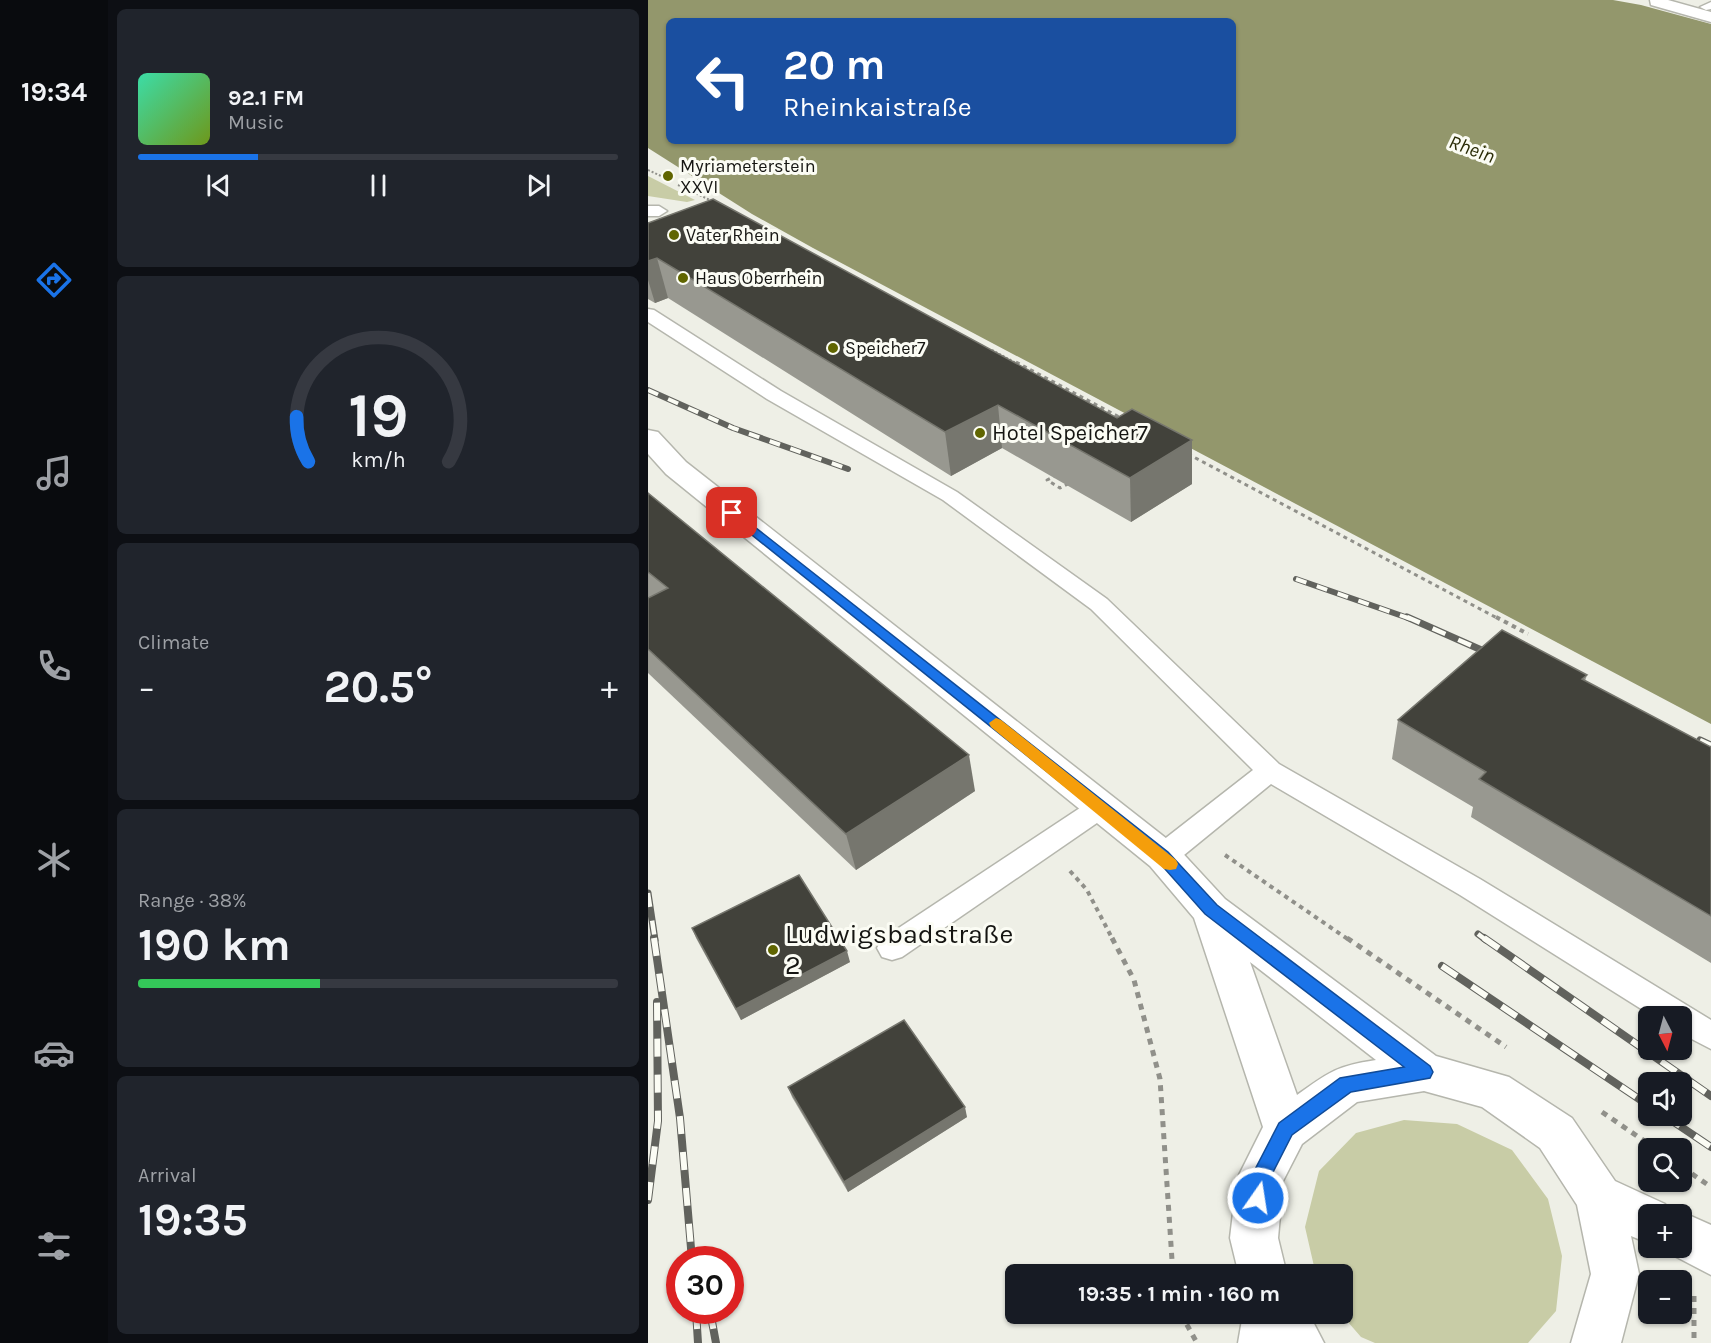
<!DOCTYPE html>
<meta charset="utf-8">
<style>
body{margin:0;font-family:Karla,sans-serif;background:#20242c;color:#f1f3f6;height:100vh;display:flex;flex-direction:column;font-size:22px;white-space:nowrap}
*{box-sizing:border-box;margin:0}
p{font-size:20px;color:#9ea1a6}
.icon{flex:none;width:33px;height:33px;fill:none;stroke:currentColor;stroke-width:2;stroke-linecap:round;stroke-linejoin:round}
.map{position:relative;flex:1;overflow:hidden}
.drawer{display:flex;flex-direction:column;gap:9px;padding:9px;background:#0d0f14;width:540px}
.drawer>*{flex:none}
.top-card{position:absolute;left:18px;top:18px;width:570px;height:126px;border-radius:9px;box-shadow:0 2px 4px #0004;background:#1a4fa0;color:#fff;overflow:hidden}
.needle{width:39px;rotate:174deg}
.controls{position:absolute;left:990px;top:1006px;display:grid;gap:12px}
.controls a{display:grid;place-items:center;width:54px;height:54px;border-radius:9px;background:#171b24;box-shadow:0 2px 4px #0004;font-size:30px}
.speed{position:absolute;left:18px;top:1246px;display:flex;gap:12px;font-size:30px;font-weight:700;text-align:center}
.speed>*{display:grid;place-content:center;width:78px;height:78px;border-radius:50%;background:#171b24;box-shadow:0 2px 4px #0004;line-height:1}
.speed .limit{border:9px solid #d22;background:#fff;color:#111}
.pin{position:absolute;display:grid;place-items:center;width:51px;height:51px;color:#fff;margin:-26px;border-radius:12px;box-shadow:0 3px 9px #0006}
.me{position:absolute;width:66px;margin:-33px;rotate:13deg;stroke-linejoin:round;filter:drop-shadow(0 0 4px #0008)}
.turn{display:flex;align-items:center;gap:21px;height:126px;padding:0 18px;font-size:27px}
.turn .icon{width:78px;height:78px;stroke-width:2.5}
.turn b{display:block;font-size:42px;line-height:51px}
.big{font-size:45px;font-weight:700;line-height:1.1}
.drawer .widget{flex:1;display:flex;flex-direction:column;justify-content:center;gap:9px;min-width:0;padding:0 21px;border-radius:9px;background:#20242c}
.drawer .dial{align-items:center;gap:0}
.dial svg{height:156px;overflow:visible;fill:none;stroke:#363941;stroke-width:7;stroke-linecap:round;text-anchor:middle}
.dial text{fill:#f1f3f6;stroke:none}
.song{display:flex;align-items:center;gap:18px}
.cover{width:72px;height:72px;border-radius:9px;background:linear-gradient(135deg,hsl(160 70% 55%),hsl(80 70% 35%))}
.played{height:6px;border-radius:3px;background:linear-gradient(90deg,#1a73e8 25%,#363941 25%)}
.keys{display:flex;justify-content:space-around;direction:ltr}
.heat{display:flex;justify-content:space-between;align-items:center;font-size:33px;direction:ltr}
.charge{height:9px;border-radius:4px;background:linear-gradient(90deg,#34c759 38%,#363941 0)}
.trip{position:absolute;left:357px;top:1264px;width:348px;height:60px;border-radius:9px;background:#171b24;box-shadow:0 2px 4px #0004;font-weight:700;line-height:60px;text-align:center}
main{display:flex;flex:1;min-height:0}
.tab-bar{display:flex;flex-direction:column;width:108px;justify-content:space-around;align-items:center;background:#090b0e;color:#9ea1a6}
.tab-bar .icon{width:42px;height:42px}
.tab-bar .active{color:#1a73e8}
.tab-bar b{font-size:27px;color:#f1f3f6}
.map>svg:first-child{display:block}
.green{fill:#c8cca6}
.water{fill:#93976c;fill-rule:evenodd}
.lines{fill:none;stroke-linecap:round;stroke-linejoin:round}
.service-casing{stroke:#b5b6ad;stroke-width:3}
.pedestrian-casing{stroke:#b5b6ad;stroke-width:3}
.minor-casing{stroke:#b5b6ad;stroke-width:3}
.path-far3{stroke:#90908a;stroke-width:2;stroke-dasharray:2 2;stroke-linecap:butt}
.path-far2{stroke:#90908a;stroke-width:3;stroke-dasharray:4 4;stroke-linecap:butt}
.path-far1{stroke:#90908a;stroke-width:4;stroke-dasharray:4.5 4.5;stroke-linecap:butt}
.path{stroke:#90908a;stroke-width:5;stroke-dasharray:6 6;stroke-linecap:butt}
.service{fill:#fff;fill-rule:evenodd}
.pedestrian{fill:#fff;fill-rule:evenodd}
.minor{fill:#fff;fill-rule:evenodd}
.rail-far2-casing{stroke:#61625d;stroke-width:6}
.rail-far1-casing{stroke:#61625d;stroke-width:7}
.rail-casing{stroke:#61625d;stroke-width:8}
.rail-far2{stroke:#fbfcf4;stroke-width:4;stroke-dasharray:11;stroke-linecap:butt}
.rail-far1{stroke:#fbfcf4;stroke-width:4.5;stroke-dasharray:14;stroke-linecap:butt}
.rail{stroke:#fbfcf4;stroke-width:6;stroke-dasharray:18;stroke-linecap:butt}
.wall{fill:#989890}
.shaded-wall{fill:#76766e}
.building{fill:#42423b;stroke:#76766e;stroke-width:1.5}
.route{fill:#1a73e8;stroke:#114b97;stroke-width:1.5}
.slow{fill:#f59e0b}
.poi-dot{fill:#606500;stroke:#fbfcf4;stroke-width:2}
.labels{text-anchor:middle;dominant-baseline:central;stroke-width:6;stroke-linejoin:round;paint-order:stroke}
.far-poi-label{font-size:18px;fill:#151512;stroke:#fbfcf4;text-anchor:start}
.far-water-label{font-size:20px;font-style:italic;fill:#2a2c07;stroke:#fbfcf4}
.poi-label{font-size:22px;fill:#151512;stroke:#fbfcf4;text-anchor:start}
.near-poi-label{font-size:27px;fill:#151512;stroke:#fbfcf4;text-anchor:start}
</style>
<main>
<nav class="tab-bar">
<b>19:34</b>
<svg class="icon active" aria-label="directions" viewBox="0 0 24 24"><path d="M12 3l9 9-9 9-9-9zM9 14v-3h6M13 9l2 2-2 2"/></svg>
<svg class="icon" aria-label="music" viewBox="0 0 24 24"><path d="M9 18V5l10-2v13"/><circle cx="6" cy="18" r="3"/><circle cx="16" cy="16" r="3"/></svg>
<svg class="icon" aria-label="phone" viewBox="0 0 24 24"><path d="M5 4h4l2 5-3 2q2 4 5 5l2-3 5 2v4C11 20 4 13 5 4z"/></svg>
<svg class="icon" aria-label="climate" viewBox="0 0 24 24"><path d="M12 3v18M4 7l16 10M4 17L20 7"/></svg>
<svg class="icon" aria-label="car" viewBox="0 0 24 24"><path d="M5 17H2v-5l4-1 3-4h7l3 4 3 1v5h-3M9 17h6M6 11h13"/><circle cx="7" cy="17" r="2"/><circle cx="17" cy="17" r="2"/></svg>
<svg class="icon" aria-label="filters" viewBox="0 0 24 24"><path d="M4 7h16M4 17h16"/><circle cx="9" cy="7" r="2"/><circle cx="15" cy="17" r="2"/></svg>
</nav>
<section class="drawer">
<div class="widget">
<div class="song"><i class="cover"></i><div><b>92.1 FM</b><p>Music</p></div></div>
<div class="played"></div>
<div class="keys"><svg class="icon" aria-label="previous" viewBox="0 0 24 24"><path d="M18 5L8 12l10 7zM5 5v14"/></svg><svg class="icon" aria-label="pause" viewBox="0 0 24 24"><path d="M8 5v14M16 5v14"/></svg><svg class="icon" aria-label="next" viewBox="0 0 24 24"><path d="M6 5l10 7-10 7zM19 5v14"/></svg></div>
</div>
<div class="widget dial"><svg viewBox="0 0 100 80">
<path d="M14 69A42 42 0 1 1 86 69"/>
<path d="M14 69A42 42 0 0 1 8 46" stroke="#1a73e8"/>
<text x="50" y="56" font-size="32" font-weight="700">19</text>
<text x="50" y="72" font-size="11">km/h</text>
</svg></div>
<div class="widget"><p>Climate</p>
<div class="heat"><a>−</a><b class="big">20.5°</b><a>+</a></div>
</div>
<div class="widget"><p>Range · 38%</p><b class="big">190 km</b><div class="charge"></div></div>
<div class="widget"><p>Arrival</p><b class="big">19:35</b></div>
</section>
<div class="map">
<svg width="1063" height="1343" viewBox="0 0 1063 1343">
<rect width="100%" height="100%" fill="#eeefe6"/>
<!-- green -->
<g class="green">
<polygon points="0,176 47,200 39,202 0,196"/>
<polygon points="756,1120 809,1124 864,1150 900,1199 914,1256 908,1311 880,1343 727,1343 713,1337 693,1314 694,1275 668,1275 657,1227 671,1171 708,1133"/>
</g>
<!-- water -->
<path class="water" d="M 0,0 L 965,0 L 993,5 L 1063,24 L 1063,724 L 165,248 L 104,214 L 0,148 ZM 21,21 L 585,21 L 585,141 L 21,141 Z"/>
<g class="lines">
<defs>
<g id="service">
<polygon points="1063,2 1063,9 1058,10 1052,7"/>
<polygon points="0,206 11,206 19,211 11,216 0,216"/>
<polygon points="0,309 6,310 133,391 309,492 459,599 631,764 832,879 1063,1020 1063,1049 1034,1034 1034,1017 1006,1017 812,895 623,784 525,864 515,867 505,864 501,856 505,848 605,770 443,609 295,500 119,399 0,322"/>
<polygon points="453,797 462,800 466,807 462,814 254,957 244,960 234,957 229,948 234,939 444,800"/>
</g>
<polygon id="pedestrian" points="1002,0 1020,0 1063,12 1063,22 1003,5"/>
<g id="minor">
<path d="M 0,430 L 10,432 L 38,462 L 528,846 L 577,899 L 788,1056 L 861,1077 L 924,1118 L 967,1181 L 1017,1204 L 1021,1215 L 1000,1215 L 1000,1243 L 983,1236 L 991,1274 L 973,1343 L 923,1343 L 943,1274 L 929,1205 L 892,1148 L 834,1107 L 776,1091 L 709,1102 L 654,1144 L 635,1181 L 630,1238 L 639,1275 L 591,1275 L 582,1238 L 589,1179 L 615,1127 L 546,918 L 502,866 L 18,474 L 0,454 ZM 602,962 L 728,1060 C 688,1066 681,1072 649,1095 Z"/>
<polygon points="1034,1212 1063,1225 1063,1275 1017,1251 1016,1248 1034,1248 1034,1215 1026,1215"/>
<polygon points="595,1314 661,1314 676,1343 590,1343"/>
</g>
</defs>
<!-- service casing -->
<use href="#service" class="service-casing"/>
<!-- pedestrian casing -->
<use href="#pedestrian" class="pedestrian-casing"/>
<!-- minor casing -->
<use href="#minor" class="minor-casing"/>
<!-- path-far3 -->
<g class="path-far3">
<polyline points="0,170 24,181"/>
<polyline points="30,185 64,201"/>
<polyline points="344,350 370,364"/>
</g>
<!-- path-far2 -->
<g class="path-far2">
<polyline points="368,362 475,419"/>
<polyline points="540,454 851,619"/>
<polyline points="409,475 399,480 412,488 422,483"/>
</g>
<!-- path-far1 -->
<g class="path-far1">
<polyline points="848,617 880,634"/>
<polyline points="577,855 701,940"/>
<polyline points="422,871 439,890 465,940"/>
</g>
<!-- path -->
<g class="path">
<polyline points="464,938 486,980 512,1079 525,1275"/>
<polyline points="699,938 858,1047"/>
<polyline points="954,1112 1008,1149"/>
<polyline points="1034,1167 1063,1187"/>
<polyline points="1046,1296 1046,1343"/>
<polyline points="533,1314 549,1343"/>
</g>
<!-- service -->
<use href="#service" class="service"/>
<!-- pedestrian -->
<use href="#pedestrian" class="pedestrian"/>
<!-- minor -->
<use href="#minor" class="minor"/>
<defs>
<g id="rail-far2">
<polyline points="0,390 85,428 200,469"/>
<polyline points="648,579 763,619"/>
</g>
<g id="rail-far1">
<polyline points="759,617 847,656"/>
<polyline points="1052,740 1063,745"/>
<polyline points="0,893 7,940"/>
<polyline points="830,934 838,940"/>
</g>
<g id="rail">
<polyline points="6,938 32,1118 44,1260"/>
<polyline points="836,938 1063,1096"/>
<polyline points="794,966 1000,1105"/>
<polyline points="1017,1116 1063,1147"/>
<polyline points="0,1200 10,1121 9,1002"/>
<polyline points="48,1311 50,1343"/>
<polyline points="62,1311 68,1343"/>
</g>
</defs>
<!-- rail-far2 casing -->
<use href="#rail-far2" class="rail-far2-casing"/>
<!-- rail-far1 casing -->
<use href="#rail-far1" class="rail-far1-casing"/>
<!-- rail casing -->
<use href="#rail" class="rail-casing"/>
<!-- rail-far2 -->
<use href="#rail-far2" class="rail-far2"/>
<!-- rail-far1 -->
<use href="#rail-far1" class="rail-far1"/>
<!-- rail -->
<use href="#rail" class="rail"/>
</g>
<!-- wall -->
<g class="wall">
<polygon points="0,223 469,418 544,440 544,484 483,522 354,448 303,476 20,298 7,303 0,299"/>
<polygon points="0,493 327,791 208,870 0,673"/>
<polygon points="939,675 937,681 1063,747 1063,963 823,817 825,807 744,759 750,720"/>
<polygon points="44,928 202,962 93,1020 48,938"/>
<polygon points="140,1087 319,1117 200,1192 144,1097"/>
</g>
<!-- shaded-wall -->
<g class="shaded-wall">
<polygon points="9,258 20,298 7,303 0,280 0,261"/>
<polygon points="350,405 354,448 303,476 297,432"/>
<polygon points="544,440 544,484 483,522 482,478"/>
<polygon points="321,755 327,791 208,870 198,834"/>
<polygon points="199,951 202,962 93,1020 88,1009"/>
<polygon points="317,1107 319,1117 200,1192 196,1182"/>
</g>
<!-- building -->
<g class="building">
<polygon points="65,199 469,418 484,409 544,440 482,478 350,405 297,432 9,258 0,261 0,223"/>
<polygon points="0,493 321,755 198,834 0,649 0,598 20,588 0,572"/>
<polygon points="854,630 939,675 934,679 1063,747 1063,916 831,779 838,772 750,720"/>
<polygon points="151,875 199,951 88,1009 44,928"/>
<polygon points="256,1020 317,1107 196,1182 140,1087"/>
</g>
<!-- route -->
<polygon class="route" points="84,509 520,852 569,905 782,1066 785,1072 782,1078 703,1092 644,1135 621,1180 617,1205 610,1208 603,1205 600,1198 602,1179 631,1123 692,1078 756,1067 557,914 509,860 79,515 78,513"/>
<!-- slow -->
<polygon class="slow" points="348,718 353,720 528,860 530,864 528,869 522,870 516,869 343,727 341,723"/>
<!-- markers -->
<g class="poi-dot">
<circle cx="20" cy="176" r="6"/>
<circle cx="26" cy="235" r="6"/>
<circle cx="35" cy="278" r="6"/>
<circle cx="185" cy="348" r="6"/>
<circle cx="332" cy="433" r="6"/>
<circle cx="125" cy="950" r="6"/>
</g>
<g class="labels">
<!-- far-poi labels -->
<g class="far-poi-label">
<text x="32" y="166">Myriameterstein<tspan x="32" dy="21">XXVI</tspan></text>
<text x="38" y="235">Vater Rhein</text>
<text x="47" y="278">Haus Oberrhein</text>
<text x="197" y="348">Speicher7</text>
</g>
<!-- far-water labels -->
<g class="far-water-label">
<text transform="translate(824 149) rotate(20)">Rhein</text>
</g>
<!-- poi labels -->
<g class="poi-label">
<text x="344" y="433">Hotel Speicher7</text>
</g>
<!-- near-poi labels -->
<g class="near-poi-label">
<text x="137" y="934">Ludwigsbadstraße<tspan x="137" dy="31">2</tspan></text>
</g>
</g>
</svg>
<div class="controls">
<a><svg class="needle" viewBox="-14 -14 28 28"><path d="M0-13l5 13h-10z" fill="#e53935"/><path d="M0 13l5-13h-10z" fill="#9ea1a6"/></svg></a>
<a><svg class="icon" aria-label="sound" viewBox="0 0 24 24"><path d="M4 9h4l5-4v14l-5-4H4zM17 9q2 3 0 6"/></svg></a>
<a><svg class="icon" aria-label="search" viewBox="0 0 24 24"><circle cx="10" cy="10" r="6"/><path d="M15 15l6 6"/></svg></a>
<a>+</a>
<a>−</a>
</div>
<div class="speed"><div class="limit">30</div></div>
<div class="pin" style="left:84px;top:513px;background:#d93025"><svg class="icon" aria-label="arrive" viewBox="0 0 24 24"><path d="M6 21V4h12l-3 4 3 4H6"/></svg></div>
<svg class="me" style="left:610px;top:1198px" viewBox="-20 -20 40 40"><circle r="17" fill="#1a73e8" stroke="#fff" stroke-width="3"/><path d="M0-11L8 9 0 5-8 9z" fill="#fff"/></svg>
<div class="trip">19:35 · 1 min · 160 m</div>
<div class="top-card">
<div class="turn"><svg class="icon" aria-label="left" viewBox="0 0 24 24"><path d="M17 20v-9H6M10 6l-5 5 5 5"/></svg><div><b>20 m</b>Rheinkaistraße</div></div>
</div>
</div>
</main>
